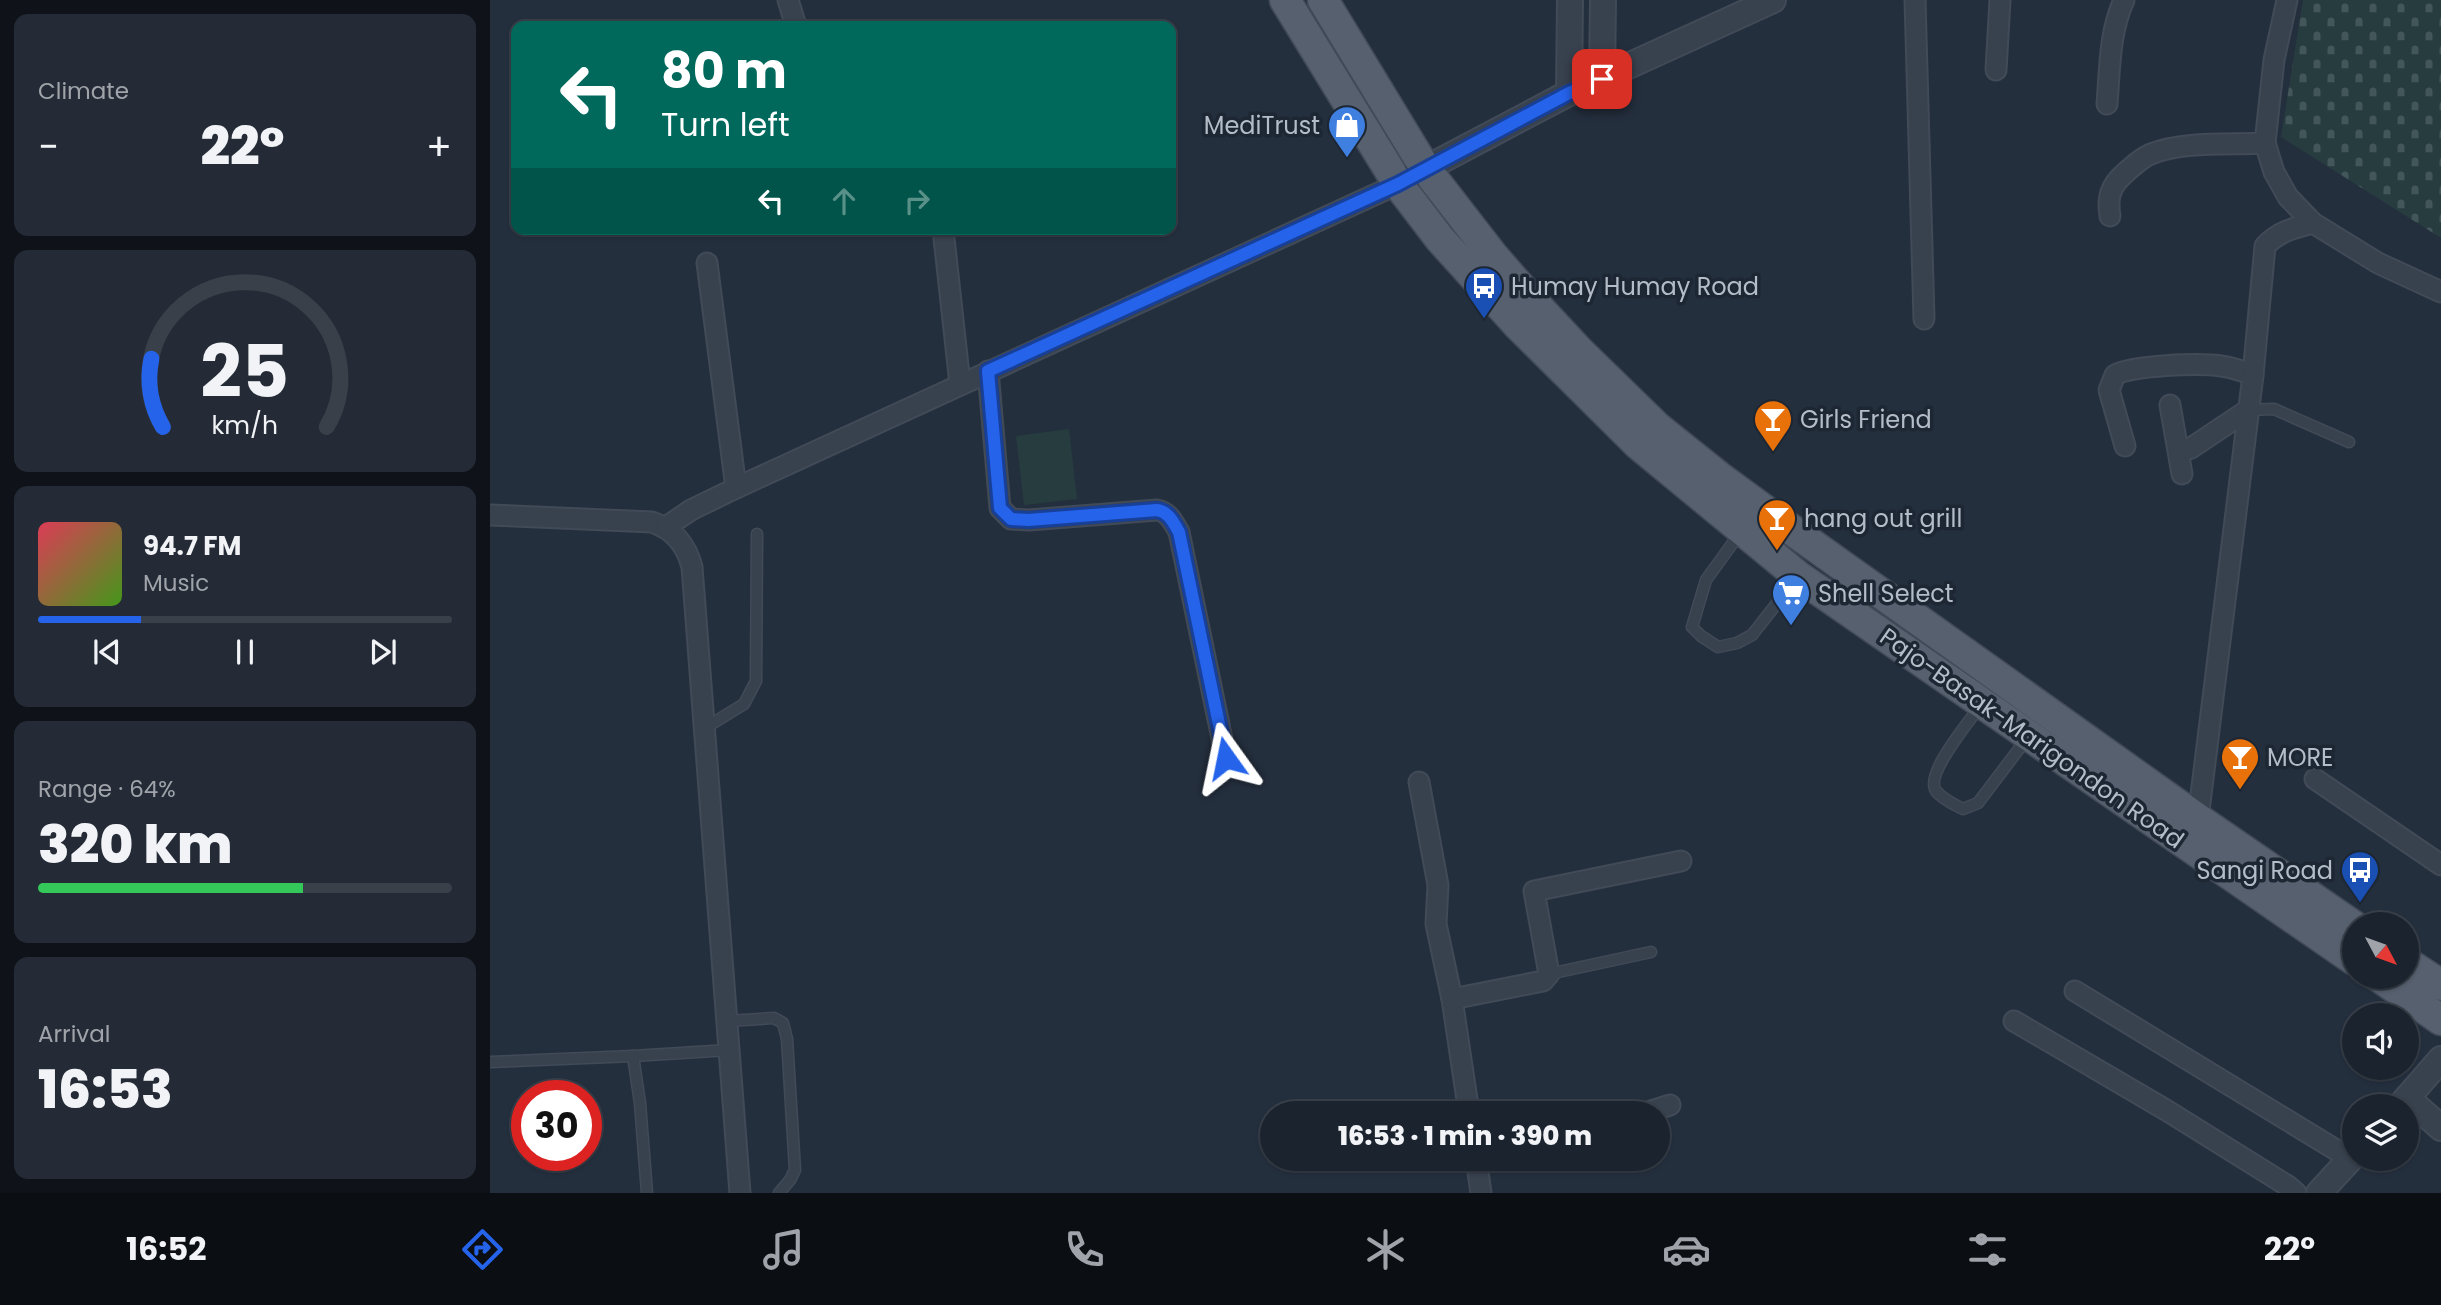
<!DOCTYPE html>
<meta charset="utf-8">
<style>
body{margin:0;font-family:Poppins,sans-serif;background:#242b36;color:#f1f3f6;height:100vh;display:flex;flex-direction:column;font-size:26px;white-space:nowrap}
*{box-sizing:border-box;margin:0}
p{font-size:23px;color:#a0a4aa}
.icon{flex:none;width:38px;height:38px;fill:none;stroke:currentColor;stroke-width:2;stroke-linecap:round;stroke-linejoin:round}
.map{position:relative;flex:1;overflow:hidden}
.sheet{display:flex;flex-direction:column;gap:14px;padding:14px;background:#0f1319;width:490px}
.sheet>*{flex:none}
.guide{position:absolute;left:21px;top:21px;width:665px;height:214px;border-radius:14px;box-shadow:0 2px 5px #0004,0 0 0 2px #39404a;background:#00695c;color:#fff;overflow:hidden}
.needle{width:46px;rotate:131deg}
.buttons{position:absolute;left:1852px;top:912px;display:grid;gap:14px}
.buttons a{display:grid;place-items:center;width:77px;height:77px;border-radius:50%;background:#1b232e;box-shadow:0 2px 5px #0004,0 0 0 2px #39404a;font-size:35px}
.speed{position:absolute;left:21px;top:1080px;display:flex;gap:14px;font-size:35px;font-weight:700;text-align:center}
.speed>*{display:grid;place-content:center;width:91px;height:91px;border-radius:50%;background:#1b232e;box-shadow:0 2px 5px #0004,0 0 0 2px #39404a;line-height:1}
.speed .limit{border:10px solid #d22;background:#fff;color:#111}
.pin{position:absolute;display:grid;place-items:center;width:60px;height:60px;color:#fff;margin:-30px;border-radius:14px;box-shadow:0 4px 10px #0006}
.me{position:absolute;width:77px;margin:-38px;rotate:348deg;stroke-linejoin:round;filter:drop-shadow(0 0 5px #0008)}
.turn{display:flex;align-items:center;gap:24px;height:147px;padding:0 35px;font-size:32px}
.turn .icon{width:91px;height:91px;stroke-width:2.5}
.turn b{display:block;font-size:49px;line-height:60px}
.lanes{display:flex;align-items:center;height:66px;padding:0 35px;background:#0003;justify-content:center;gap:35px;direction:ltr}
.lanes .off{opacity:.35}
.big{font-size:52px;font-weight:800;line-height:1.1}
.sheet .card{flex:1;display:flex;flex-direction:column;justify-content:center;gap:10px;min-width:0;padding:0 24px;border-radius:14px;background:#242b36}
.sheet .dial{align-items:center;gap:0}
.dial svg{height:182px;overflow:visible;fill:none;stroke:#39404a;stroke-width:7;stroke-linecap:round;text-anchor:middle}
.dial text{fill:#f1f3f6;stroke:none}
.song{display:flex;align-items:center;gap:21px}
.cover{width:84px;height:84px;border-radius:10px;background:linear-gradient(135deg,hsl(350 70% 55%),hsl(100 70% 35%))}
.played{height:7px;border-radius:4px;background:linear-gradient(90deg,#2563eb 25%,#39404a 25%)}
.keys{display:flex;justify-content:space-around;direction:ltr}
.heat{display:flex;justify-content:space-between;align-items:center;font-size:38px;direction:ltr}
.charge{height:10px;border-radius:5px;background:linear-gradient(90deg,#34c759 64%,#39404a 0)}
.trip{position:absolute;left:770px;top:1101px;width:410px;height:70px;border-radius:35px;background:#1b232e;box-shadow:0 2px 5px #0004,0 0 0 2px #39404a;font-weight:800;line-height:70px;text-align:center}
.tabs{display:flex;height:112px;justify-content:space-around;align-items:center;background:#0b0e12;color:#a0a4aa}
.tabs .icon{width:49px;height:49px}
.tabs .active{color:#2563eb}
.tabs b{font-size:32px;color:#f1f3f6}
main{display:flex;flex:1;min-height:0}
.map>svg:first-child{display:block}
.cemetery{fill:url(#cemetery-stones)}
.garden{fill:#263c3f}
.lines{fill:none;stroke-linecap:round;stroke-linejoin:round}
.service-casing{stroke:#414a57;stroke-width:13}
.minor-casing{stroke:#414a57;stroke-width:23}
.tertiary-casing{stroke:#414a57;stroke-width:28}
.primary-casing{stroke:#414a57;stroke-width:33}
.service{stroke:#38414e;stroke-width:10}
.minor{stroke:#38414e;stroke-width:19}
.tertiary{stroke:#38414e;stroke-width:24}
.primary{stroke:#56606e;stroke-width:30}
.route-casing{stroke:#184099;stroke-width:18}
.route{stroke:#2563eb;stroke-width:12}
.labels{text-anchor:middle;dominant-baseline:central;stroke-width:7;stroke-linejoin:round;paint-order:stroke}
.poi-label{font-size:24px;fill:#b4bcc9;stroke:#1d2633;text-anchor:start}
.street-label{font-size:24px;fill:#b4bcc9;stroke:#1d2633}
</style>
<main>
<section class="sheet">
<div class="card"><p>Climate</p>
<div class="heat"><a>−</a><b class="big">22°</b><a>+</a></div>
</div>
<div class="card dial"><svg viewBox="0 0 100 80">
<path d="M14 69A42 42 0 1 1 86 69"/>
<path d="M14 69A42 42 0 0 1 9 39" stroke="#2563eb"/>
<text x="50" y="56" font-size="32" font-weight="700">25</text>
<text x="50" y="72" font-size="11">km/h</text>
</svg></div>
<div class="card">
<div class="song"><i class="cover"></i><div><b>94.7 FM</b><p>Music</p></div></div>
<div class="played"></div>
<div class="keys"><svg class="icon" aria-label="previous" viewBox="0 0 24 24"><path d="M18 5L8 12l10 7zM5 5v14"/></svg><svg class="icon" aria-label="pause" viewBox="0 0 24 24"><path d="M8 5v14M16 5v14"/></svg><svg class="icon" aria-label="next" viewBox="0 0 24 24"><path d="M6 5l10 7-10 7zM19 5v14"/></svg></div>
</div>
<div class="card"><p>Range · 64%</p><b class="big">320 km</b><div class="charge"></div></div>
<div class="card"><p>Arrival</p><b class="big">16:53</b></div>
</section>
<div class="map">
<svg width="1951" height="1193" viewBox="0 0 1951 1193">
<defs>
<pattern id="cemetery-stones" width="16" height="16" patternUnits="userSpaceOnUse" patternTransform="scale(1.75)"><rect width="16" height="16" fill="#263c3f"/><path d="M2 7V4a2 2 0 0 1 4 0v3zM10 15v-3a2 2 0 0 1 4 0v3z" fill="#435659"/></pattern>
</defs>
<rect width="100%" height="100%" fill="#242f3e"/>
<!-- cemetery -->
<polygon class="cemetery" points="1813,0 1951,0 1951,238 1791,137"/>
<!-- garden -->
<polygon class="garden" points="579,429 587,499 534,505 526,436"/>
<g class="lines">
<defs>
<g id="service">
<polyline points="1758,410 1784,409 1859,442"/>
<polyline points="1250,533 1216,580 1202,627 1211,636 1228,647 1247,643 1262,635 1306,579"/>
<path d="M 1490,706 C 1480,721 1434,774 1446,791 C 1452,799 1465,805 1473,809 L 1488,803 L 1538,737"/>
<polyline points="215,728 254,704 266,681 267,534"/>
<polyline points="1059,974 1161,952"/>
<polyline points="237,1021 284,1018 293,1023 297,1039 305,1170 300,1180 289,1193"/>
<polyline points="143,1056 239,1050"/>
<polyline points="0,1062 143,1056 150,1103 157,1193"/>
</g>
<g id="minor">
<polyline points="298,0 306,26"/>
<polyline points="1425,0 1434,319"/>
<polyline points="1797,0 1784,60 1775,143 1784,172 1798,197 1823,223 1888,263 1951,292"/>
<polyline points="1506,70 1510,0"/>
<path d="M 1617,104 C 1620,68 1619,33 1634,0"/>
<path d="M 1620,216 C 1617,198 1620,186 1635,173 C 1643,166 1651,158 1661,154 C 1693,141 1740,145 1775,143"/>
<polyline points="453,229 470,384"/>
<polyline points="217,263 246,488"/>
<path d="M 498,371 L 510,508 L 521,519 L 539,520 L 667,510 C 679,512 683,522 689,532 L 736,758"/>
<polyline points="1680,405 1692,474"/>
<path d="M 1635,446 L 1619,390 L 1625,375 C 1643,365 1709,363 1731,366 C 1742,367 1752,371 1763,375"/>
<polyline points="1689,452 1701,448 1758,410"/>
<path d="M 0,515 L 162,522 C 184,530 196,544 202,567 L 250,1193"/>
<polyline points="176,527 201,510 246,488 908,184"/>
<polyline points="1825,779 1951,865"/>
<polyline points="929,782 948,885 946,924 962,999 979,1113"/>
<path d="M 1708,819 L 1763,375 L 1775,246 C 1789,231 1804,228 1823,223"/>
<polyline points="1585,991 1861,1159"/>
<polyline points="962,999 1053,981 1059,974 1044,891 1191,861"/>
<polyline points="1524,1021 1676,1110 1798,1186 1806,1193"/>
<polyline points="1155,1113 1180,1105"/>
<polyline points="986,1158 991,1193"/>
</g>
<g id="tertiary">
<polyline points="1112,79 1113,0"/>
<polyline points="1079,93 1080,0"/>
<polyline points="920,177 1079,93 1283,0"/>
<polyline points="1917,1098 1951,1128"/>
<polyline points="1910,1106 1951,1059"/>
<polyline points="1829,1193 1864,1155"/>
</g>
<g id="primary">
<polyline points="795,0 908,184 950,239 1027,324 1149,445 1308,576 1864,960"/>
<polyline points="833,0 935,168 1004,257 1047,306 1088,350 1168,428 1228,476 1288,520 1708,819 1864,926"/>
<polyline points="1916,962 1951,985"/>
<polyline points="1888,976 1951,1020"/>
</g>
</defs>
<!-- service casing -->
<use href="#service" class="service-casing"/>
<!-- minor casing -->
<use href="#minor" class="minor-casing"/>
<!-- tertiary casing -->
<use href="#tertiary" class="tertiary-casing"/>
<!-- primary casing -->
<use href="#primary" class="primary-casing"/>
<!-- service -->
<use href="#service" class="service"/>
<!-- minor -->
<use href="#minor" class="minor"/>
<!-- tertiary -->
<use href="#tertiary" class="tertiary"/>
<!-- primary -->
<use href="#primary" class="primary"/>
</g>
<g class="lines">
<defs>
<path id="route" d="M 736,758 L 689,532 C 683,522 679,512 667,510 L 538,520 L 521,519 L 510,508 L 498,371 L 908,184 L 1079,93 L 1112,79"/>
</defs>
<!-- route casing -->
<use href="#route" class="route-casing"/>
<!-- route -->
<use href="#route" class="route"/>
</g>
<!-- icons -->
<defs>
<symbol id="shop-pin" viewBox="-11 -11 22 30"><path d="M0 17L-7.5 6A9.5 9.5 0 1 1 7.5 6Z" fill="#3f7fe0" stroke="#1d2633"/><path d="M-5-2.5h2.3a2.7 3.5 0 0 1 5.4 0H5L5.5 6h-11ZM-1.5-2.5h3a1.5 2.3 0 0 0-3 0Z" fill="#fff"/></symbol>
<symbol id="bus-pin" viewBox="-11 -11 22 30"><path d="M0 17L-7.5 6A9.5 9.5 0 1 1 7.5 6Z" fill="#1a4fb4" stroke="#1d2633"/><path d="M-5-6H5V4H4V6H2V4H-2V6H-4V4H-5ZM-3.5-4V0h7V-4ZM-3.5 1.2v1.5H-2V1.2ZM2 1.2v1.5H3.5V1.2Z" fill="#fff"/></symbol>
<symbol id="bar-pin" viewBox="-11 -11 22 30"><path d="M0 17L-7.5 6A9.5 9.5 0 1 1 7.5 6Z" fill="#e8710a" stroke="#1d2633"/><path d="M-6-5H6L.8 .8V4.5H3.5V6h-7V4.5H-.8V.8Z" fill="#fff"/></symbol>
<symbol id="supermarket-pin" viewBox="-11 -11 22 30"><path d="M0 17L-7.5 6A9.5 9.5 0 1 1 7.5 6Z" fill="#3f7fe0" stroke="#1d2633"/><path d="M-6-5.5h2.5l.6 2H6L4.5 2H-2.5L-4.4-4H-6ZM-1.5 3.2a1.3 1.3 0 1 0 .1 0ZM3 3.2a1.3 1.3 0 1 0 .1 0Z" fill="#fff"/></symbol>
</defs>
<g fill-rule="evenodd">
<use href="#shop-pin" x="835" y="103" width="44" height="60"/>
<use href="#bus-pin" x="972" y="264" width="44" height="60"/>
<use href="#bar-pin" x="1261" y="397" width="44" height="60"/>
<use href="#bar-pin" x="1265" y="496" width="44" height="60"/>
<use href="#supermarket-pin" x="1279" y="571" width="44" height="60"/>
<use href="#bar-pin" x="1728" y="735" width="44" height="60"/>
<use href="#bus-pin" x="1848" y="848" width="44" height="60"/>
</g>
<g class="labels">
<!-- poi labels -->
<g class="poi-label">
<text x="830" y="125" text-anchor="end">MediTrust</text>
<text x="1021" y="286">Humay Humay Road</text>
<text x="1310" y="419">Girls Friend</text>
<text x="1314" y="518">hang out grill</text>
<text x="1328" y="593">Shell Select</text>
<text x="1777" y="757">MORE</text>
<text x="1843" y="870" text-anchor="end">Sangi Road</text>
</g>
<!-- street labels -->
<g class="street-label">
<text transform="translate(1542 738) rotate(35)">Pajo-Basak-Marigondon Road</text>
</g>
</g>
</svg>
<div class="buttons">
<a><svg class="needle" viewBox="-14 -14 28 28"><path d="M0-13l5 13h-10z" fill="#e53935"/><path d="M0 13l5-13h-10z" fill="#a0a4aa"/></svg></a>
<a><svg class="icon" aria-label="sound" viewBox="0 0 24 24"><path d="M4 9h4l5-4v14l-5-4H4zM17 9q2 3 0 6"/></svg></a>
<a><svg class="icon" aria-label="layers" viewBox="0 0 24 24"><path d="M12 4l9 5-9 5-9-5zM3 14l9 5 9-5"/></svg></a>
</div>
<div class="speed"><div class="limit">30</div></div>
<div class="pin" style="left:1112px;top:79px;background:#d93025"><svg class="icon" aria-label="arrive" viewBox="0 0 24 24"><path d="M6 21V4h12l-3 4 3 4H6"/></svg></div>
<svg class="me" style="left:736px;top:758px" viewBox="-20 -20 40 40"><path d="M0-17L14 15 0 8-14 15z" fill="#2563eb" stroke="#fff" stroke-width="4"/></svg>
<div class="trip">16:53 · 1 min · 390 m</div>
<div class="guide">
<div class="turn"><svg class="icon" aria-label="left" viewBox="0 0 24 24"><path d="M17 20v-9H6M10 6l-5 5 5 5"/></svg><div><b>80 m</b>Turn left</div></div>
<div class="lanes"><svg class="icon" aria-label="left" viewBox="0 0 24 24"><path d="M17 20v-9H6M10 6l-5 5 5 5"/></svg><svg class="icon off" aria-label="ahead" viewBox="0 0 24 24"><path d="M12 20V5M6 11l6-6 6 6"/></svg><svg class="icon off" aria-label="right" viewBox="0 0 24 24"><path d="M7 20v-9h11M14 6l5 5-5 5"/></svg></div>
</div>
</div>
</main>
<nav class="tabs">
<b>16:52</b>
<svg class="icon active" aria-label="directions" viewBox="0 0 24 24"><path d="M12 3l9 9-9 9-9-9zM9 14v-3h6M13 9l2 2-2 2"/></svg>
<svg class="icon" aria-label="music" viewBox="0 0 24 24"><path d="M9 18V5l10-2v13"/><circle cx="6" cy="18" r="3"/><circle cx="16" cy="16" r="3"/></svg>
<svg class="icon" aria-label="phone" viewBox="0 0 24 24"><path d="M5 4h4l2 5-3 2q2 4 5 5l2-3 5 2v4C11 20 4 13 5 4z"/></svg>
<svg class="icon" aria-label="climate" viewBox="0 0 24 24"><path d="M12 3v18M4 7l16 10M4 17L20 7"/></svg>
<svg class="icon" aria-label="car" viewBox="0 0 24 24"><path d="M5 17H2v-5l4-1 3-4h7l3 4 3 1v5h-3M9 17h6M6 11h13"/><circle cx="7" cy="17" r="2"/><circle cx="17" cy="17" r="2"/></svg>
<svg class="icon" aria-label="filters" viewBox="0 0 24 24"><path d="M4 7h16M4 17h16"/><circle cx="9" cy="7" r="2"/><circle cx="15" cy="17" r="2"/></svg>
<b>22°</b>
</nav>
